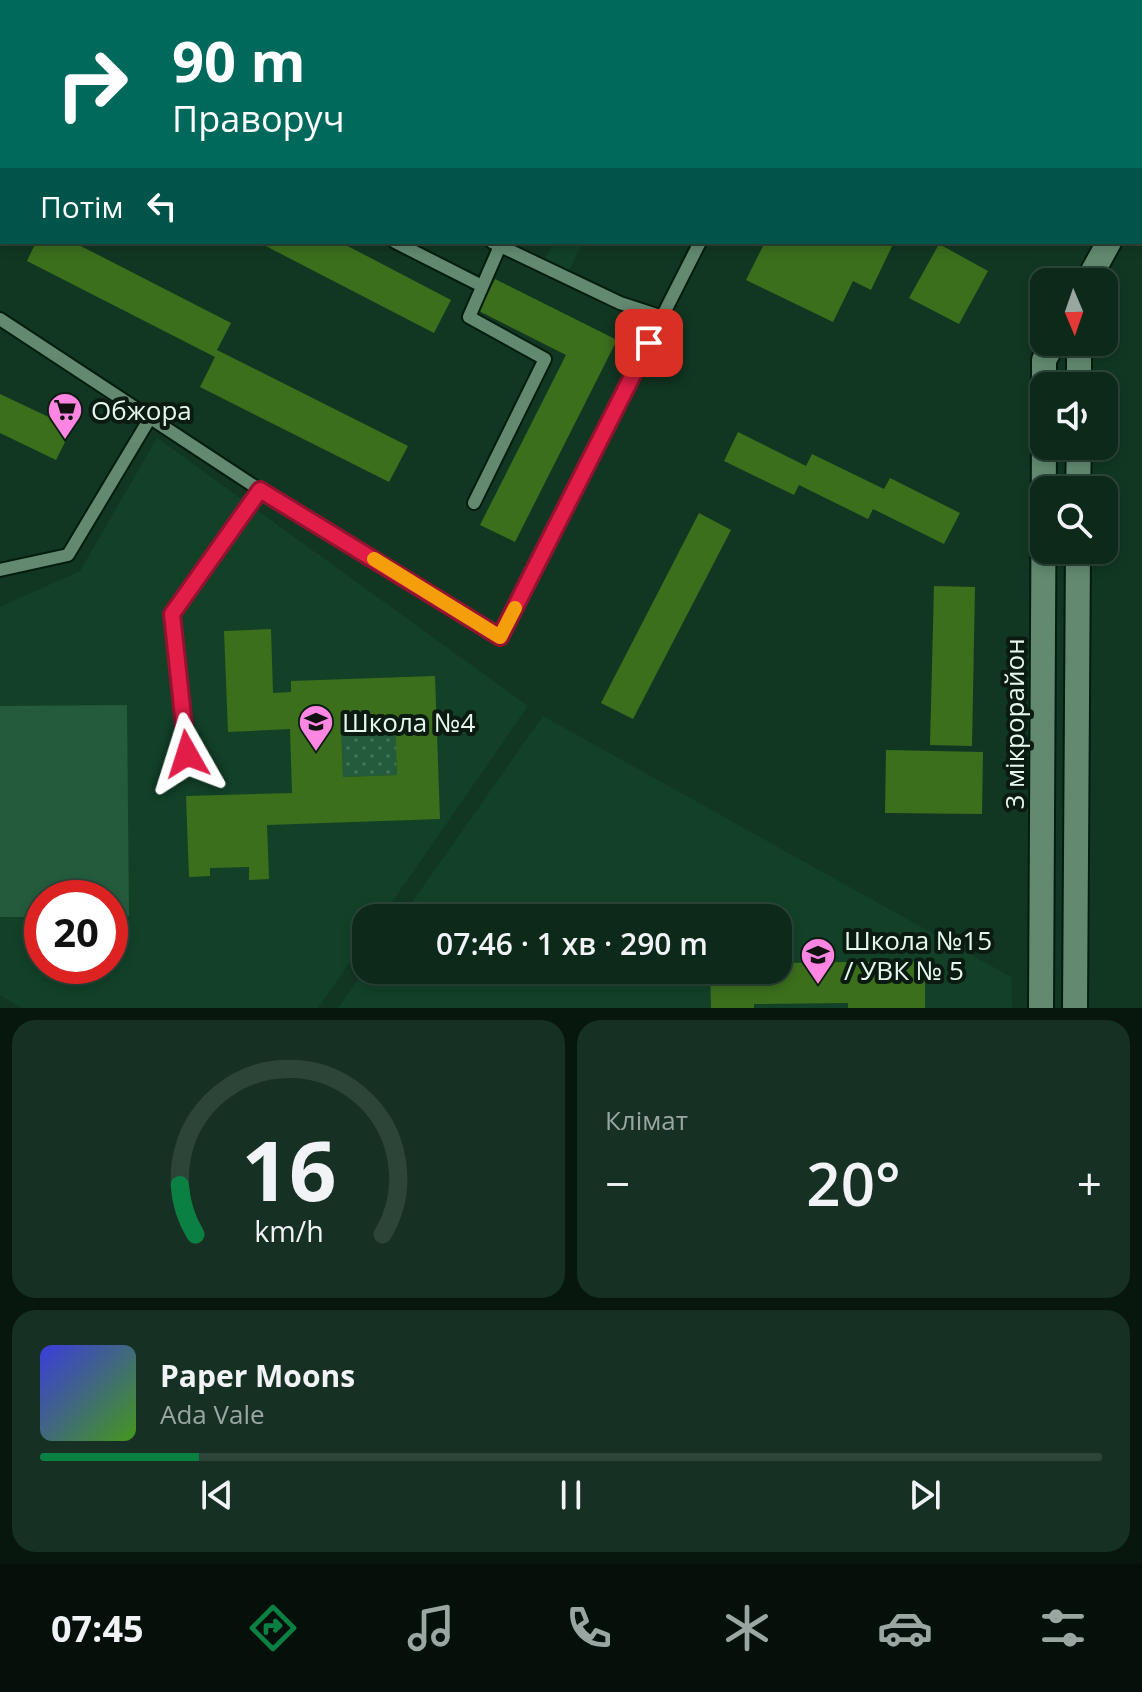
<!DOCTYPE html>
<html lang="uk">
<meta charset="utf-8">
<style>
body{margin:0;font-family:"Open Sans",sans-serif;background:#163123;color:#f1f3f6;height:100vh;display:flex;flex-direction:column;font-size:30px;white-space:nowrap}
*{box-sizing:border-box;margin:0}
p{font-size:26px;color:#9aa6a2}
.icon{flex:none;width:44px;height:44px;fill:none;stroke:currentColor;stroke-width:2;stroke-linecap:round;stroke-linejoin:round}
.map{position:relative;height:1008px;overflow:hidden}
.drawer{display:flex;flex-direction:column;gap:12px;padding:12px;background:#07170e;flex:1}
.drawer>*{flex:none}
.top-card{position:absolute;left:0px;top:0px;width:1142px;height:244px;box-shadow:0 4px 12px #0003,0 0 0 2px #2d4539;background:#00695c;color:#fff;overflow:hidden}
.needle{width:52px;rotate:178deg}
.controls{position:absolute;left:1030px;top:268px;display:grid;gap:16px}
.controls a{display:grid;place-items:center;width:88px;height:88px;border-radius:16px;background:#0d291a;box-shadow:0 4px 12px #0003,0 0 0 2px #2d4539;font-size:40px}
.speed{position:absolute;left:24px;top:880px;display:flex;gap:16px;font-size:40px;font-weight:700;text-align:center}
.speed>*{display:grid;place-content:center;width:104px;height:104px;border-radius:50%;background:#0d291a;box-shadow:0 4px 12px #0003,0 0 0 2px #2d4539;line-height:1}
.speed .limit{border:12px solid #d22;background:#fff;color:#111}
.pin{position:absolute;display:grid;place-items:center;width:68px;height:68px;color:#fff;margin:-34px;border-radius:16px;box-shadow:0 4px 12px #0006}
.me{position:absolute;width:88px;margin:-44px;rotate:354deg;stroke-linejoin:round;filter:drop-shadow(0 0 6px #0008)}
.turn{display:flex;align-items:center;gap:28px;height:168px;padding:0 40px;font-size:36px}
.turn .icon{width:104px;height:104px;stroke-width:2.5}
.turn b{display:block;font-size:56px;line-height:68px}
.then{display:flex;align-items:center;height:76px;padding:0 40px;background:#0003;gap:16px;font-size:30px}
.big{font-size:60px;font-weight:600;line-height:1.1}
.drawer .card{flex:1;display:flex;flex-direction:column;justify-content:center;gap:12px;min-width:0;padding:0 28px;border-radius:24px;background:#163123}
.drawer .dial{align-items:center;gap:0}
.dial svg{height:208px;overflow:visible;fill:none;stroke:#2d4539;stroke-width:7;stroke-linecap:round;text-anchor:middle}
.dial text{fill:#f1f3f6;stroke:none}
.song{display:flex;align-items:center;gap:24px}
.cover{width:96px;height:96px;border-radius:12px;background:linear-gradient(135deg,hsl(240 70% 55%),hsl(100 70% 35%))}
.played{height:8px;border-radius:4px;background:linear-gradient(90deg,#0b8043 15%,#2d4539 15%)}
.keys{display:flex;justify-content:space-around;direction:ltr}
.heat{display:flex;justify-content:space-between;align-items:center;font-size:44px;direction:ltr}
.drawer .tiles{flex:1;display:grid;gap:12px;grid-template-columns:1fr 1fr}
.card:last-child{grid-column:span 2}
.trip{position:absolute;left:352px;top:904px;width:440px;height:80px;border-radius:24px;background:#0d291a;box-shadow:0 4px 12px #0003,0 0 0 2px #2d4539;font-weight:600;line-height:80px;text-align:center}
.menu{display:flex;height:128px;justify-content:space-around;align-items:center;background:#05100a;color:#9aa6a2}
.menu .icon{width:56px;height:56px}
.menu .selected{color:#0b8043}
.menu b{font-size:36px;color:#f1f3f6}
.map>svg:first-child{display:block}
.built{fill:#124128;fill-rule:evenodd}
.grass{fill:#245b3c}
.park{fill:url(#park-dots)}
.building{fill:#3b6f1c;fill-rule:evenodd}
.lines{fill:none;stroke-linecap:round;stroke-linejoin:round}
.lane-casing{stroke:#021d0e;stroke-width:16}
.street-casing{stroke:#021d0e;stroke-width:28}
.lane{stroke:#638a71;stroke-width:12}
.street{stroke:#638a71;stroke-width:24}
.route-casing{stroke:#92132f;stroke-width:20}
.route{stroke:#e11d48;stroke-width:14}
.slow{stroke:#f59e0b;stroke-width:14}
.labels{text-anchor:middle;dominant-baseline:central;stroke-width:8;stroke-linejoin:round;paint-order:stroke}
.poi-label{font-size:26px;fill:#e4f9eb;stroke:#0b1b11;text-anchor:start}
.street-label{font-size:26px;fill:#e4f9eb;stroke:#0b1b11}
</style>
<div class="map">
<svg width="1142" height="1008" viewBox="0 0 1142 1008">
<defs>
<pattern id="park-dots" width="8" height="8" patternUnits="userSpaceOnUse" patternTransform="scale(2)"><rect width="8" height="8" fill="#245b3c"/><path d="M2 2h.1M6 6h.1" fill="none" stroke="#447358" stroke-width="1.8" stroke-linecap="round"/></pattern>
</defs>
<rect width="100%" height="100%" fill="#113722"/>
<!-- built -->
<g class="built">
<polygon points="554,242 583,242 568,273 544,261"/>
<path d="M 157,438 L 528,706 L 381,918 L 366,918 L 366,939 L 318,1008 L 22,1008 L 0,995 L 0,607 L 80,571 ZM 42,898 L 110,898 L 110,966 L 42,966 Z"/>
<polygon points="543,716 1011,977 1012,1008 338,1008 366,968 778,970 778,918 401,918"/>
</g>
<!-- grass -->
<polygon class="grass" points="127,705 129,916 110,916 110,898 42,898 42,917 0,917 0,706"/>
<!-- park -->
<polygon class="park" points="395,721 397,775 343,777 341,723"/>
<!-- building -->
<g class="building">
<polygon points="36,242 73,242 231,323 217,350 408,446 389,482 200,387 215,357 27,261"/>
<polygon points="258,242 340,242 451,300 434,333"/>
<polygon points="765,242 894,242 871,290 853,281 833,322 746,280"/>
<polygon points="939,244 988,271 959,324 909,298"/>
<polygon points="495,279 617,340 515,542 480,525 566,355 479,311"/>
<polygon points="0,394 72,428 56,460 0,433"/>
<polygon points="738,432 806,466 812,454 884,489 890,478 960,513 944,544 873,509 868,519 799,485 794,495 724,461"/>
<polygon points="699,513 731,530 633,719 601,703"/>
<polygon points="934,586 975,587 972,746 930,745"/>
<path d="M 271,629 L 273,693 L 291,692 L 291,681 L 435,676 L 440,819 L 267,825 L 269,879 L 249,880 L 249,867 L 210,868 L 210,876 L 189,877 L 186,796 L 292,793 L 290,729 L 228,732 L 224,631 ZM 395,721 L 397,775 L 343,777 L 341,723 Z"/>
<polygon points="886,750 983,752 982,814 885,813"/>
<polygon points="925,961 925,1008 848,1008 848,1003 754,1004 754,1008 711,1008 710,970 778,970 778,963"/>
</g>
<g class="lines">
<defs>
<g id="lane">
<polyline points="277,2 278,0"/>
<polyline points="494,2 495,0"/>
<polyline points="591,2 592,0"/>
<polyline points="819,2 820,0"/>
<polyline points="395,242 482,286"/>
<polyline points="492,242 620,303 663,317"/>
<polyline points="0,319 260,490 500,637 700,242"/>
<polyline points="474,503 545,359 469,317 500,246"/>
<polyline points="0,570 68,555 150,418"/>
<polyline points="187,754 172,614 260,490"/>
</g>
<g id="street">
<polyline points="923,0 927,2"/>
<polyline points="1140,110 1142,111"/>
<polyline points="1140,186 1142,183"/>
<polyline points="1087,282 1109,242"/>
<polyline points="1044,386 1044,360 1054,342"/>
<polyline points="1079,386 1079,342"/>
<polyline points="1078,490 1079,446"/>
<polyline points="1041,1008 1044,440"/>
<polyline points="1075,1008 1078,550"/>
</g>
</defs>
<!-- lane casing -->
<use href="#lane" class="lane-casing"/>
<!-- street casing -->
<use href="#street" class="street-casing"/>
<!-- lane -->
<use href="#lane" class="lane"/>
<!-- street -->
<use href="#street" class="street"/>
</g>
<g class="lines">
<defs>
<polyline id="route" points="187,754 172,614 260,490 500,637 649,343"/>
</defs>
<!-- route casing -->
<use href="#route" class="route-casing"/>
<!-- route -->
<use href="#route" class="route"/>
<!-- slow -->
<polyline class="slow" points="374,559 500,637 515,608"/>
</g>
<!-- icons -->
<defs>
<symbol id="supermarket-pin" viewBox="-11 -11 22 30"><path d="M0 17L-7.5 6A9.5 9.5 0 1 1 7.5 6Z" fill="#fd86e2" stroke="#0b1b11"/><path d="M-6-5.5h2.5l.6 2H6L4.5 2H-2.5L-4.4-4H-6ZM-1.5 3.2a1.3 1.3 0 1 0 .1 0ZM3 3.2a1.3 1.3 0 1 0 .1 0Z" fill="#111"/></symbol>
<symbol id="school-pin" viewBox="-11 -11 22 30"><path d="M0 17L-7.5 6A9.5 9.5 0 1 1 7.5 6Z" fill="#fd86e2" stroke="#0b1b11"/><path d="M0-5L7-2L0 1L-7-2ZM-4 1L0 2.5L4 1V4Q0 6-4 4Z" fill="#111"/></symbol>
</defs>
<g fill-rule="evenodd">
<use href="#supermarket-pin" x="45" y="390" width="40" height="54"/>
<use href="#school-pin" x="296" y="702" width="40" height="54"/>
<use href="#school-pin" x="798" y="935" width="40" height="54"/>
</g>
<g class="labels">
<!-- poi labels -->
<g class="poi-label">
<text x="91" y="410">Обжора</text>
<text x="342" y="722">Школа №4</text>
<text x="844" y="940">Школа №15<tspan x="844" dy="30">/ УВК № 5</tspan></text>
</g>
<!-- street labels -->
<g class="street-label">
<text transform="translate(1014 724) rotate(-90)">3 мікрорайон</text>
</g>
</g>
</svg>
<div class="controls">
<a><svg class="needle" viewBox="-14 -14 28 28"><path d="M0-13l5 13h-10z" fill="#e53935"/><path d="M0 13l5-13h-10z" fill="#9aa6a2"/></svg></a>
<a><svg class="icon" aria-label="sound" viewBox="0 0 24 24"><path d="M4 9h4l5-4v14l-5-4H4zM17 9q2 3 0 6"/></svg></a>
<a><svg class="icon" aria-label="search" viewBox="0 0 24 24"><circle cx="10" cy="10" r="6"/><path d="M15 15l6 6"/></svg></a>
</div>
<div class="speed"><div class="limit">20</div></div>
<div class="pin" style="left:649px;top:343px;background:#d93025"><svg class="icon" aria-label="arrive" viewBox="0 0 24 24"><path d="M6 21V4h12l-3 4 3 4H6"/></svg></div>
<svg class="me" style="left:187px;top:754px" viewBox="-20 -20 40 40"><path d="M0-17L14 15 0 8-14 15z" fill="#e11d48" stroke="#fff" stroke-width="4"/></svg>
<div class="trip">07:46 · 1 хв · 290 m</div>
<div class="top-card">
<div class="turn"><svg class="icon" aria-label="right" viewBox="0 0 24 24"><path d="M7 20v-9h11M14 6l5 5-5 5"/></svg><div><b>90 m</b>Праворуч</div></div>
<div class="then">Потім<svg class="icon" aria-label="left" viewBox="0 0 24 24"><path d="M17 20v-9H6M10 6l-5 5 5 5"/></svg></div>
</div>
</div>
<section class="drawer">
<div class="tiles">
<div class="card dial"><svg viewBox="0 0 100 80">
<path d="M14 69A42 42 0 1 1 86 69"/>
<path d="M14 69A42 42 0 0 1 8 50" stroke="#0b8043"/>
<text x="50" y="56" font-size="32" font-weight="700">16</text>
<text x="50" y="72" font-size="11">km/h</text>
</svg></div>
<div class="card"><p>Клімат</p>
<div class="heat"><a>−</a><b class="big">20°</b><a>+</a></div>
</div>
<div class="card">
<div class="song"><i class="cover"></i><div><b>Paper Moons</b><p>Ada Vale</p></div></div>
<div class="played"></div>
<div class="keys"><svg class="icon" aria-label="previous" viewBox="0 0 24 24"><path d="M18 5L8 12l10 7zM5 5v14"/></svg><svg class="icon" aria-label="pause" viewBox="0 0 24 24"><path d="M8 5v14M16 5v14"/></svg><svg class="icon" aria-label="next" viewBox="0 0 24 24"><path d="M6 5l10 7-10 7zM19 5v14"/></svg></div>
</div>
</div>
</section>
<nav class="menu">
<b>07:45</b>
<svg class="icon selected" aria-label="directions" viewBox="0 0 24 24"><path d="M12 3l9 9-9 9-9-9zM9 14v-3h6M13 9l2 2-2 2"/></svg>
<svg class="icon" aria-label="music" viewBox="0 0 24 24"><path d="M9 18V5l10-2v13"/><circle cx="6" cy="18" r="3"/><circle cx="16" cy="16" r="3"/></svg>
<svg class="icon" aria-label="phone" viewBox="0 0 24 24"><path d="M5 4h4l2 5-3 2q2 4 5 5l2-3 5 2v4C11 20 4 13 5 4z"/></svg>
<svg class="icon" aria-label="climate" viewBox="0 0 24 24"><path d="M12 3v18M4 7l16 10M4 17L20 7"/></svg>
<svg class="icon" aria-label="car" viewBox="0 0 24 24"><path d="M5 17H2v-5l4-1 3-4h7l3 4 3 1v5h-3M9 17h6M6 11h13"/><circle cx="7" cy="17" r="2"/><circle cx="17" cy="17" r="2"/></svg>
<svg class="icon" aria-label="filters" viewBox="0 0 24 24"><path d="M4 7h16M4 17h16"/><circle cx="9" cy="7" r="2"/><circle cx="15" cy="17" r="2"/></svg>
</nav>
